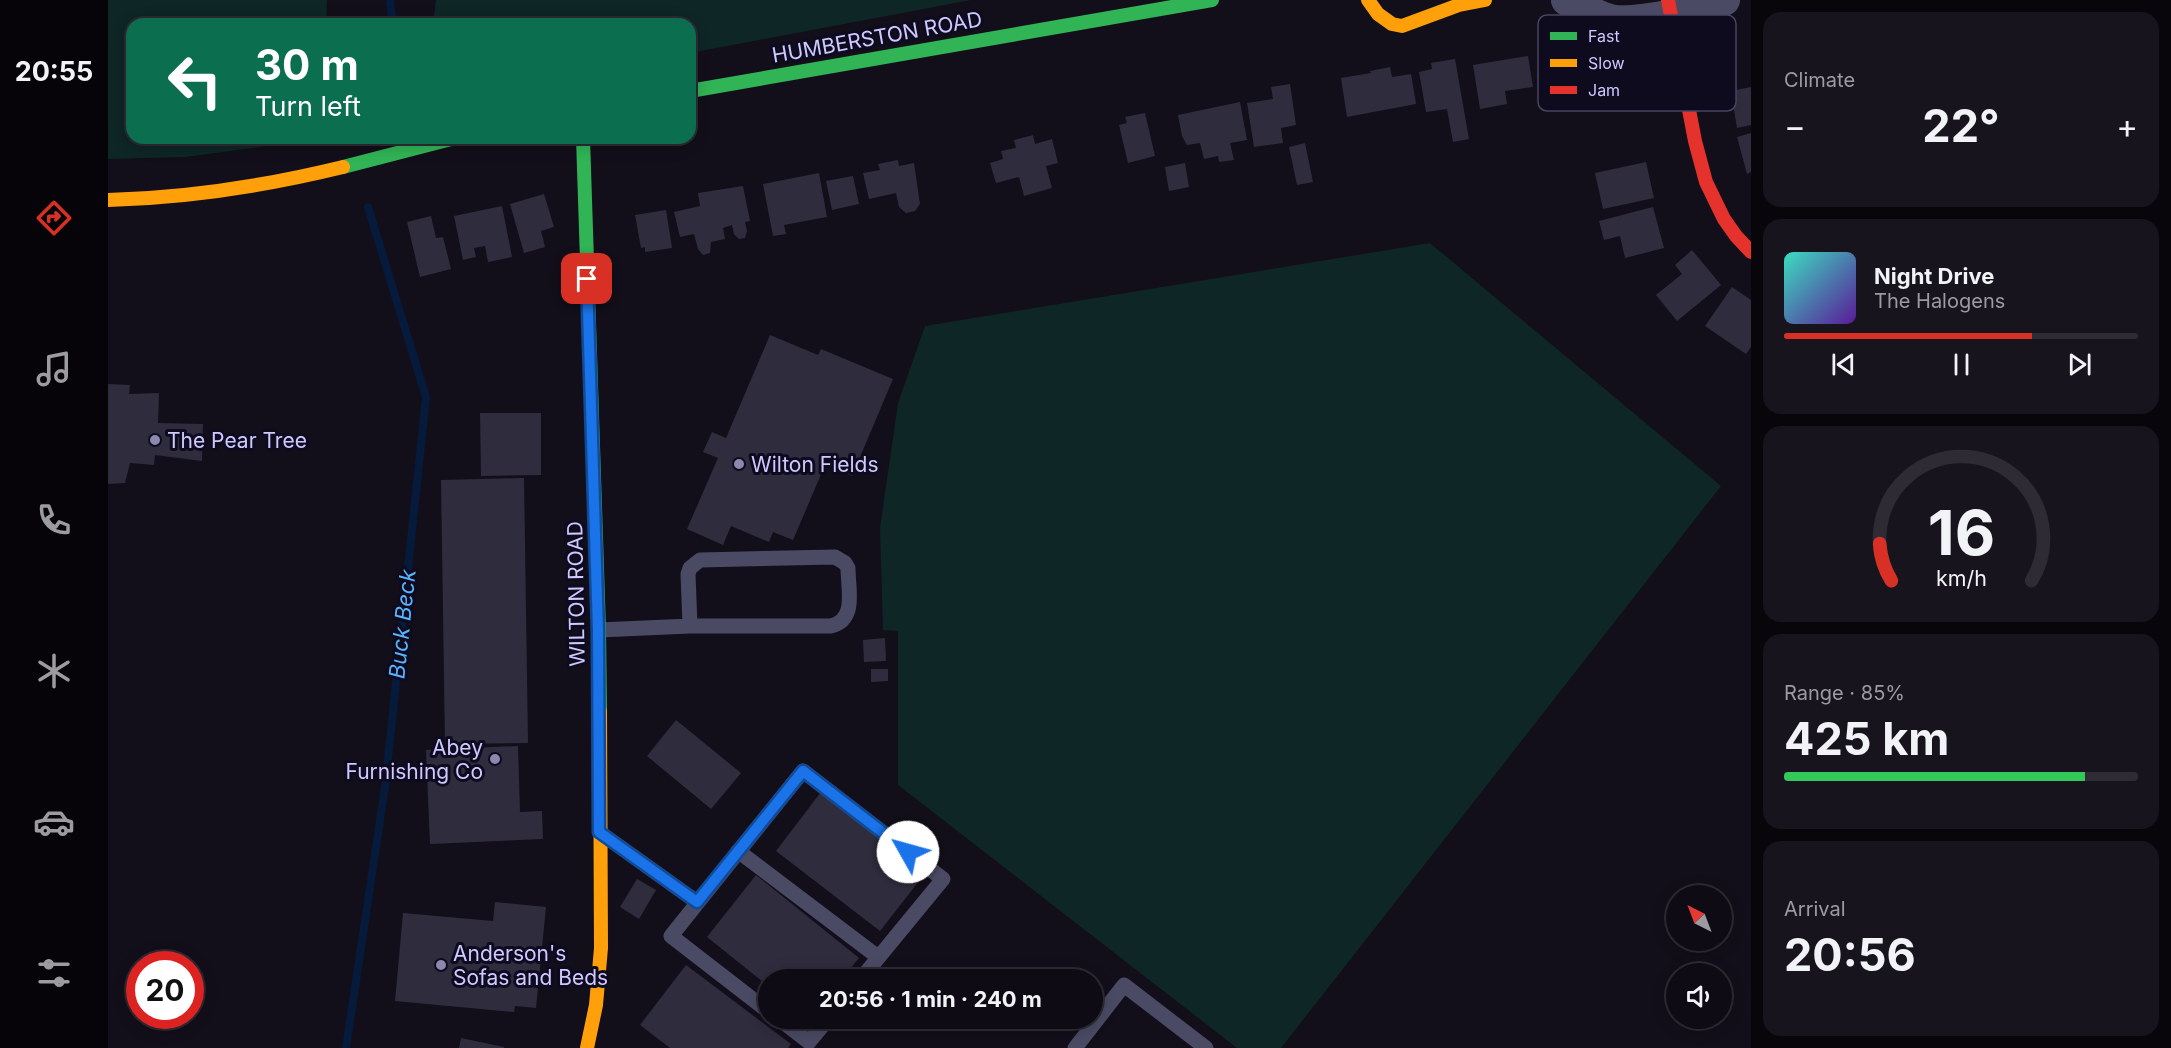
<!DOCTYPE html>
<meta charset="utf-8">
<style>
body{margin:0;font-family:Inter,sans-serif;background:#17141d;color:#f1f3f6;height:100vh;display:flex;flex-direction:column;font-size:22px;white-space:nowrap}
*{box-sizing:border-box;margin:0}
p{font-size:20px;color:#9b9ba0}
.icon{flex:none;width:33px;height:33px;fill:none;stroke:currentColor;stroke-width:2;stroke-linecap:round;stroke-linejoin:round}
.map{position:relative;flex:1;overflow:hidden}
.sheet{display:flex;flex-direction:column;gap:12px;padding:12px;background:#08060b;width:420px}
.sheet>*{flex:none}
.top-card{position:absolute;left:18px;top:18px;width:570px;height:126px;border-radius:18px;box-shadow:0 3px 15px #0003,0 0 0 2px #2e2b34;background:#0b6e4f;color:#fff;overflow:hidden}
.needle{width:39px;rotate:318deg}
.tools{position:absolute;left:1558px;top:885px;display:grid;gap:12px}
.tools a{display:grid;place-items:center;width:66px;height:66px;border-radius:50%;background:#0e0b14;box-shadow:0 3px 15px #0003,0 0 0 2px #2e2b34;font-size:30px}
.speed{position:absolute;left:18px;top:951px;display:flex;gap:12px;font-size:30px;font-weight:700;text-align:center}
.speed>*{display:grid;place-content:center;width:78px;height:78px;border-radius:50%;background:#0e0b14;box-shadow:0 3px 15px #0003,0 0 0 2px #2e2b34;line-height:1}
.speed .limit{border:9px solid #d22;background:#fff;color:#111}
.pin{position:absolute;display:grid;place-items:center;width:51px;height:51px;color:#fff;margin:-26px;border-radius:12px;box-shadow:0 3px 9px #0006}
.me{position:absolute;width:66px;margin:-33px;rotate:308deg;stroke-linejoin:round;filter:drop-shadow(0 0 4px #0008)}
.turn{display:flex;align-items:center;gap:21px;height:126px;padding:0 30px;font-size:27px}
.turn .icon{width:78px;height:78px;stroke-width:2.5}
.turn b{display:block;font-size:42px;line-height:51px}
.big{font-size:45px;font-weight:700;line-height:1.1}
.sheet .widget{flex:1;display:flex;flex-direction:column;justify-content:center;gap:9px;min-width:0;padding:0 21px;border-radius:18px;background:#17141d}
.sheet .dial{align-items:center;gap:0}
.dial svg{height:156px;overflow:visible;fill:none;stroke:#2e2b34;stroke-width:7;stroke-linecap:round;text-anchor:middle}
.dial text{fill:#f1f3f6;stroke:none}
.song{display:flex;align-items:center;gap:18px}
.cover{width:72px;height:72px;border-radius:9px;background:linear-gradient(135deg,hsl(170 70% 55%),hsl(270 70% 35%))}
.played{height:6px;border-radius:3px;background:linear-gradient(90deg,#d93025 70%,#2e2b34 70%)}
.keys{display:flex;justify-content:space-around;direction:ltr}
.heat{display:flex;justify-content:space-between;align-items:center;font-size:33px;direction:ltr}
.charge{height:9px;border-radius:4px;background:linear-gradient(90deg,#34c759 85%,#2e2b34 0)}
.trip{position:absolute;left:650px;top:969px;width:345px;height:60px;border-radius:30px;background:#0e0b14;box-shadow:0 3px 15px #0003,0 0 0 2px #2e2b34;font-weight:700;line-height:60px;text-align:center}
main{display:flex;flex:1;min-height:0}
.tabs{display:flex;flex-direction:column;width:108px;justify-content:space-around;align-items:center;background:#060408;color:#9b9ba0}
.tabs .icon{width:42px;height:42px}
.tabs .current{color:#d93025}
.tabs b{font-size:27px;color:#f1f3f6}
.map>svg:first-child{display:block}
.green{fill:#0e2626}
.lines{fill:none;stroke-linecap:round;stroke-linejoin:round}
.stream{stroke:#061a3b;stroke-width:8}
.building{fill:#2f2c3e}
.lane{stroke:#4a4a64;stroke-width:15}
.street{stroke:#4a4a64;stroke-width:32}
.fast{stroke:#30b455;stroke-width:14}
.slow{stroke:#ff9f0a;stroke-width:14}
.jam{stroke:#e5322d;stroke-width:14}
.route-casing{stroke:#114b97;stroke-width:15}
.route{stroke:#1a73e8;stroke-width:10}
.poi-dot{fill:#8c88af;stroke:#0e0b1f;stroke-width:2}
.labels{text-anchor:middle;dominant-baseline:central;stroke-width:6;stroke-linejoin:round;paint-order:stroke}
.street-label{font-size:21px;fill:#cec9ff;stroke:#0e0b1f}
.poi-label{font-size:21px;fill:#cec9ff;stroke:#0e0b1f;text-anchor:start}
.water-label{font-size:22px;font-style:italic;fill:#57b5ff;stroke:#0e0b1f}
.key{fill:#0e0b1f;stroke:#484462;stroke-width:1.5}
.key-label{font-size:16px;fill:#cec9ff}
</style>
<main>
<nav class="tabs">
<b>20:55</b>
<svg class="icon current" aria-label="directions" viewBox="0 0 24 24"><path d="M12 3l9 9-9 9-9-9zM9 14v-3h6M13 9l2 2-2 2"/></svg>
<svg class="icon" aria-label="music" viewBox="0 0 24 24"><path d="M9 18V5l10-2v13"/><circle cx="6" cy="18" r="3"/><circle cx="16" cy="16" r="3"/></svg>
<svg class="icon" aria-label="phone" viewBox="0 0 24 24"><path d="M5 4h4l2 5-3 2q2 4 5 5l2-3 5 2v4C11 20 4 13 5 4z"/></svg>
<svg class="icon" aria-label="climate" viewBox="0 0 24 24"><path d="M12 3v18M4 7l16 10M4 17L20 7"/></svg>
<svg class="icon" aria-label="car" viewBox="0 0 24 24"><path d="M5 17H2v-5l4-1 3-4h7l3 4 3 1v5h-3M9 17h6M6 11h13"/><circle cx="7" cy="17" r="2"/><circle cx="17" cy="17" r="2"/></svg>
<svg class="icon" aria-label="filters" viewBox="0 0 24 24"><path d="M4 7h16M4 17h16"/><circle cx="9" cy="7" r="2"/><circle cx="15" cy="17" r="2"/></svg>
</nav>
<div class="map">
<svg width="1643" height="1048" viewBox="0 0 1643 1048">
<rect width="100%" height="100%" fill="#120f1a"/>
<!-- green -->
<g class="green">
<polygon points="0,0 219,0 218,24 24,24 24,138 213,139 77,157 0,159"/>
<polygon points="328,0 863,0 582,53 582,24 325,24"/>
<polygon points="1322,243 1613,486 1173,1048 1129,1048 790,785 790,631 775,630 772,528 790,403 817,326"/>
</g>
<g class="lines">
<!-- stream -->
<g class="stream">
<polyline points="280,24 284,17 282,0"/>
<polyline points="238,1048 277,787 318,397 260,207"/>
</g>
</g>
<!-- building -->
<g class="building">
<polygon points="1461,38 1461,43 1476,41 1483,85 1479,85 1480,94 1476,100 1468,102 1462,97 1461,88 1453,89 1454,100 1434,103 1429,75 1437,74 1432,42"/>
<polygon points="1420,56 1425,87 1397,91 1399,104 1372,109 1365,65"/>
<polygon points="1347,59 1361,139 1345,142 1339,109 1318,112 1311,72 1324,69 1323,63"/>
<polygon points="1282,67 1284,77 1303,74 1308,104 1239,117 1233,78 1263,73 1262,71"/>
<polygon points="1182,84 1188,125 1173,128 1175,143 1146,147 1139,103 1165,99 1163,87"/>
<polygon points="1643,87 1643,125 1629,128 1623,91"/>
<polygon points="1132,102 1139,140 1122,143 1126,160 1111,162 1110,156 1096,159 1092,143 1079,145 1074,136 1070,115"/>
<polygon points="1037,113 1047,156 1020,163 1011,125 1019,123 1017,117"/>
<polygon points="1643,133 1643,172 1639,174 1629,137"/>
<polygon points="925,135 927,144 944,139 950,163 938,166 944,188 916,196 911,177 888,183 882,163 895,159 893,151 908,148 906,140"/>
<polygon points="1197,143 1205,182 1189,185 1181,147"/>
<polygon points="790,160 791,166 806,163 812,204 807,211 798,213 791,207 788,193 761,199 755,173 772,170 770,164"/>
<polygon points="1538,162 1546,198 1495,209 1487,173"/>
<polygon points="1077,163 1081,187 1061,191 1057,167"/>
<polygon points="711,173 719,217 676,225 678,234 665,236 655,184"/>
<polygon points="745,176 751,204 724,210 718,181"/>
<polygon points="635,186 642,221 637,222 639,231 637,238 631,239 626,234 624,225 615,228 617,239 603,242 602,253 595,255 590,249 586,234 572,237 566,212 592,206 590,193"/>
<polygon points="436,194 446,227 433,231 437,247 416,253 402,204"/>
<polygon points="394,206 404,257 380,262 377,246 366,248 368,257 355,260 346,216"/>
<polygon points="1545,207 1556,248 1517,258 1512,236 1496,240 1491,221"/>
<polygon points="558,210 564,248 537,252 537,247 533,248 527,215"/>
<polygon points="323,216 328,238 335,237 343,269 312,277 299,222"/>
<polygon points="1584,250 1613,285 1569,321 1548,295 1574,274 1567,265"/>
<polygon points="1624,287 1643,300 1643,347 1638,354 1597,326"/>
<polygon points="662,335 710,355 713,349 785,379 744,476 717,465 685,540 665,532 661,542 623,526 615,545 579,529 610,458 595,452 604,432 618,438"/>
<polygon points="0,384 22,385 21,394 51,393 50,423 95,424 94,461 47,455 46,465 22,463 17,483 0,484"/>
<polygon points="372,413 433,413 433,475 373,476"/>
<polygon points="416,478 420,743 337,744 333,480"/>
<polygon points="777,638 778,661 756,662 755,640"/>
<polygon points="763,669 780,669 780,681 763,682"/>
<polygon points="568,720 633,773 603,809 539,756"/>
<polygon points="410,746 412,812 434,811 435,839 322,844 318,750"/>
<polygon points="713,792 818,872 772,931 668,851"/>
<polygon points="648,875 751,958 733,980 660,980 660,986 599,937"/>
<polygon points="529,879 548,890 531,919 512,907"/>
<polygon points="387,902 438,907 428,1008 407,1006 406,1012 287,1001 295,913 385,921"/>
<polygon points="578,965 683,1044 680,1048 562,1048 532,1025"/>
<polygon points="353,1038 396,1047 396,1048 351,1048"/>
</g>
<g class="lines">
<!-- lane -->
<g class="lane">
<path d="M 491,630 L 582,626 L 723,626 C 749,620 740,589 740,568 L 737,563 L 727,557 L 592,560 L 582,568 L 580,574 L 582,626"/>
<polyline points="494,834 589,902"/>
<polyline points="630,851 770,957"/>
<polyline points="660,1011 563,936 695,771 835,879 752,980"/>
<polyline points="670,1018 701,1042 721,1018"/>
<polyline points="967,1048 1016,985 1098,1048"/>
</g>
<!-- street -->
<path class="street" d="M 1459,0 C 1473,7 1487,16 1502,20 C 1523,25 1597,11 1616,0"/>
<!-- fast -->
<g class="fast">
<polyline points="582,91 1104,0"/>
<polyline points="475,138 491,630 492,711"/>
<polyline points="235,167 347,138"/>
</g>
<!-- slow -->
<g class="slow">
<polyline points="1260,0 1270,14 1284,24 1294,26 1351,5 1377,0"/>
<path d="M 0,200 C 80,198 157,186 235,167"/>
<polyline points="479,1048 488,1005 493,948 492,711"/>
</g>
<!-- jam -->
<polyline class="jam" points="1560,0 1587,141 1598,182 1616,219 1628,236 1643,252"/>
</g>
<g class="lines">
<defs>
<polyline id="route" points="479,279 490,630 491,832 589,902 695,771 800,852"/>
</defs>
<!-- route casing -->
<use href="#route" class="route-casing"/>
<!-- route -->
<use href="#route" class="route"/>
</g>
<!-- markers -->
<g class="poi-dot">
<circle cx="47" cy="440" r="6"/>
<circle cx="631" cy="464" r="6"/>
<circle cx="387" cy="759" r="6"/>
<circle cx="333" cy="965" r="6"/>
</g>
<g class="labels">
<!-- street labels -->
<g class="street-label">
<text transform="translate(769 37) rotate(-10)">HUMBERSTON ROAD</text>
<text transform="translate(468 594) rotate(-91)">WILTON ROAD</text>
</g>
<!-- poi labels -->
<g class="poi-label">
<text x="59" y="440">The Pear Tree</text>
<text x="643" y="464">Wilton Fields</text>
<text x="375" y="747" text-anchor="end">Abey<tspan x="375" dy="24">Furnishing Co</tspan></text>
<text x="345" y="953">Anderson's<tspan x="345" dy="24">Sofas and Beds</tspan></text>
</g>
<!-- water labels -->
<g class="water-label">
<text transform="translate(294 624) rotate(-84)">Buck Beck</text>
</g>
</g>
<!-- legend -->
<rect x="1430" y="15" width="198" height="96" rx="9" class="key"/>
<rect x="1442" y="32" width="27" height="8" fill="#30b455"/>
<rect x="1442" y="59" width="27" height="8" fill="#ff9f0a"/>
<rect x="1442" y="86" width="27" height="8" fill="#e5322d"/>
<g class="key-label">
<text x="1480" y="42">Fast</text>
<text x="1480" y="69">Slow</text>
<text x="1480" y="96">Jam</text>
</g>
</svg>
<div class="tools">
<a><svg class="needle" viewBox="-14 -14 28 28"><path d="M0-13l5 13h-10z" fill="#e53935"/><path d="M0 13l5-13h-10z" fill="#9b9ba0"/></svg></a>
<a><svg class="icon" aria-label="sound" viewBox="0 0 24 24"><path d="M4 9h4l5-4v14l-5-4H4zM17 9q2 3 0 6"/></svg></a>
</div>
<div class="speed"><div class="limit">20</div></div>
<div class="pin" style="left:479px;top:279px;background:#d93025"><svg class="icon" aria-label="arrive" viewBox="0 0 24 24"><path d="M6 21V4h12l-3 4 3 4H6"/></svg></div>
<svg class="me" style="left:800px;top:852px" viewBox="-20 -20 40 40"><circle r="19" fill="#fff"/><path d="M0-13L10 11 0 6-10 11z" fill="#1a73e8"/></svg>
<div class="trip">20:56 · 1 min · 240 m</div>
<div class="top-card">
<div class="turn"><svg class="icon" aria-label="left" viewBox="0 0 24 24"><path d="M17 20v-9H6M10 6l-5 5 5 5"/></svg><div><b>30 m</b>Turn left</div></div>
</div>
</div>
<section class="sheet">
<div class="widget"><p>Climate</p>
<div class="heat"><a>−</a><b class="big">22°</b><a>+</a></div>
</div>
<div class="widget">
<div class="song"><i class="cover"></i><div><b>Night Drive</b><p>The Halogens</p></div></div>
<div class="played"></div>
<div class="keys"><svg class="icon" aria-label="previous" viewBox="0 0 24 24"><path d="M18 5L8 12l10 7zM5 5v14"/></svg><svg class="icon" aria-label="pause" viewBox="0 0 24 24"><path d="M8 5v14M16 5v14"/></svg><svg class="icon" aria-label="next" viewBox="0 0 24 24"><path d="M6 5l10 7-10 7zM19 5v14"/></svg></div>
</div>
<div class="widget dial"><svg viewBox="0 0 100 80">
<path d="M14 69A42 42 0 1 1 86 69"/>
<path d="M14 69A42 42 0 0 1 8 50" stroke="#d93025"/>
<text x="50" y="56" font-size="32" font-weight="700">16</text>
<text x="50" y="72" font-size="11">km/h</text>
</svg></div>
<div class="widget"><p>Range · 85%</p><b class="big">425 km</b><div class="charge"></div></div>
<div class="widget"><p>Arrival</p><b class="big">20:56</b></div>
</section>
</main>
